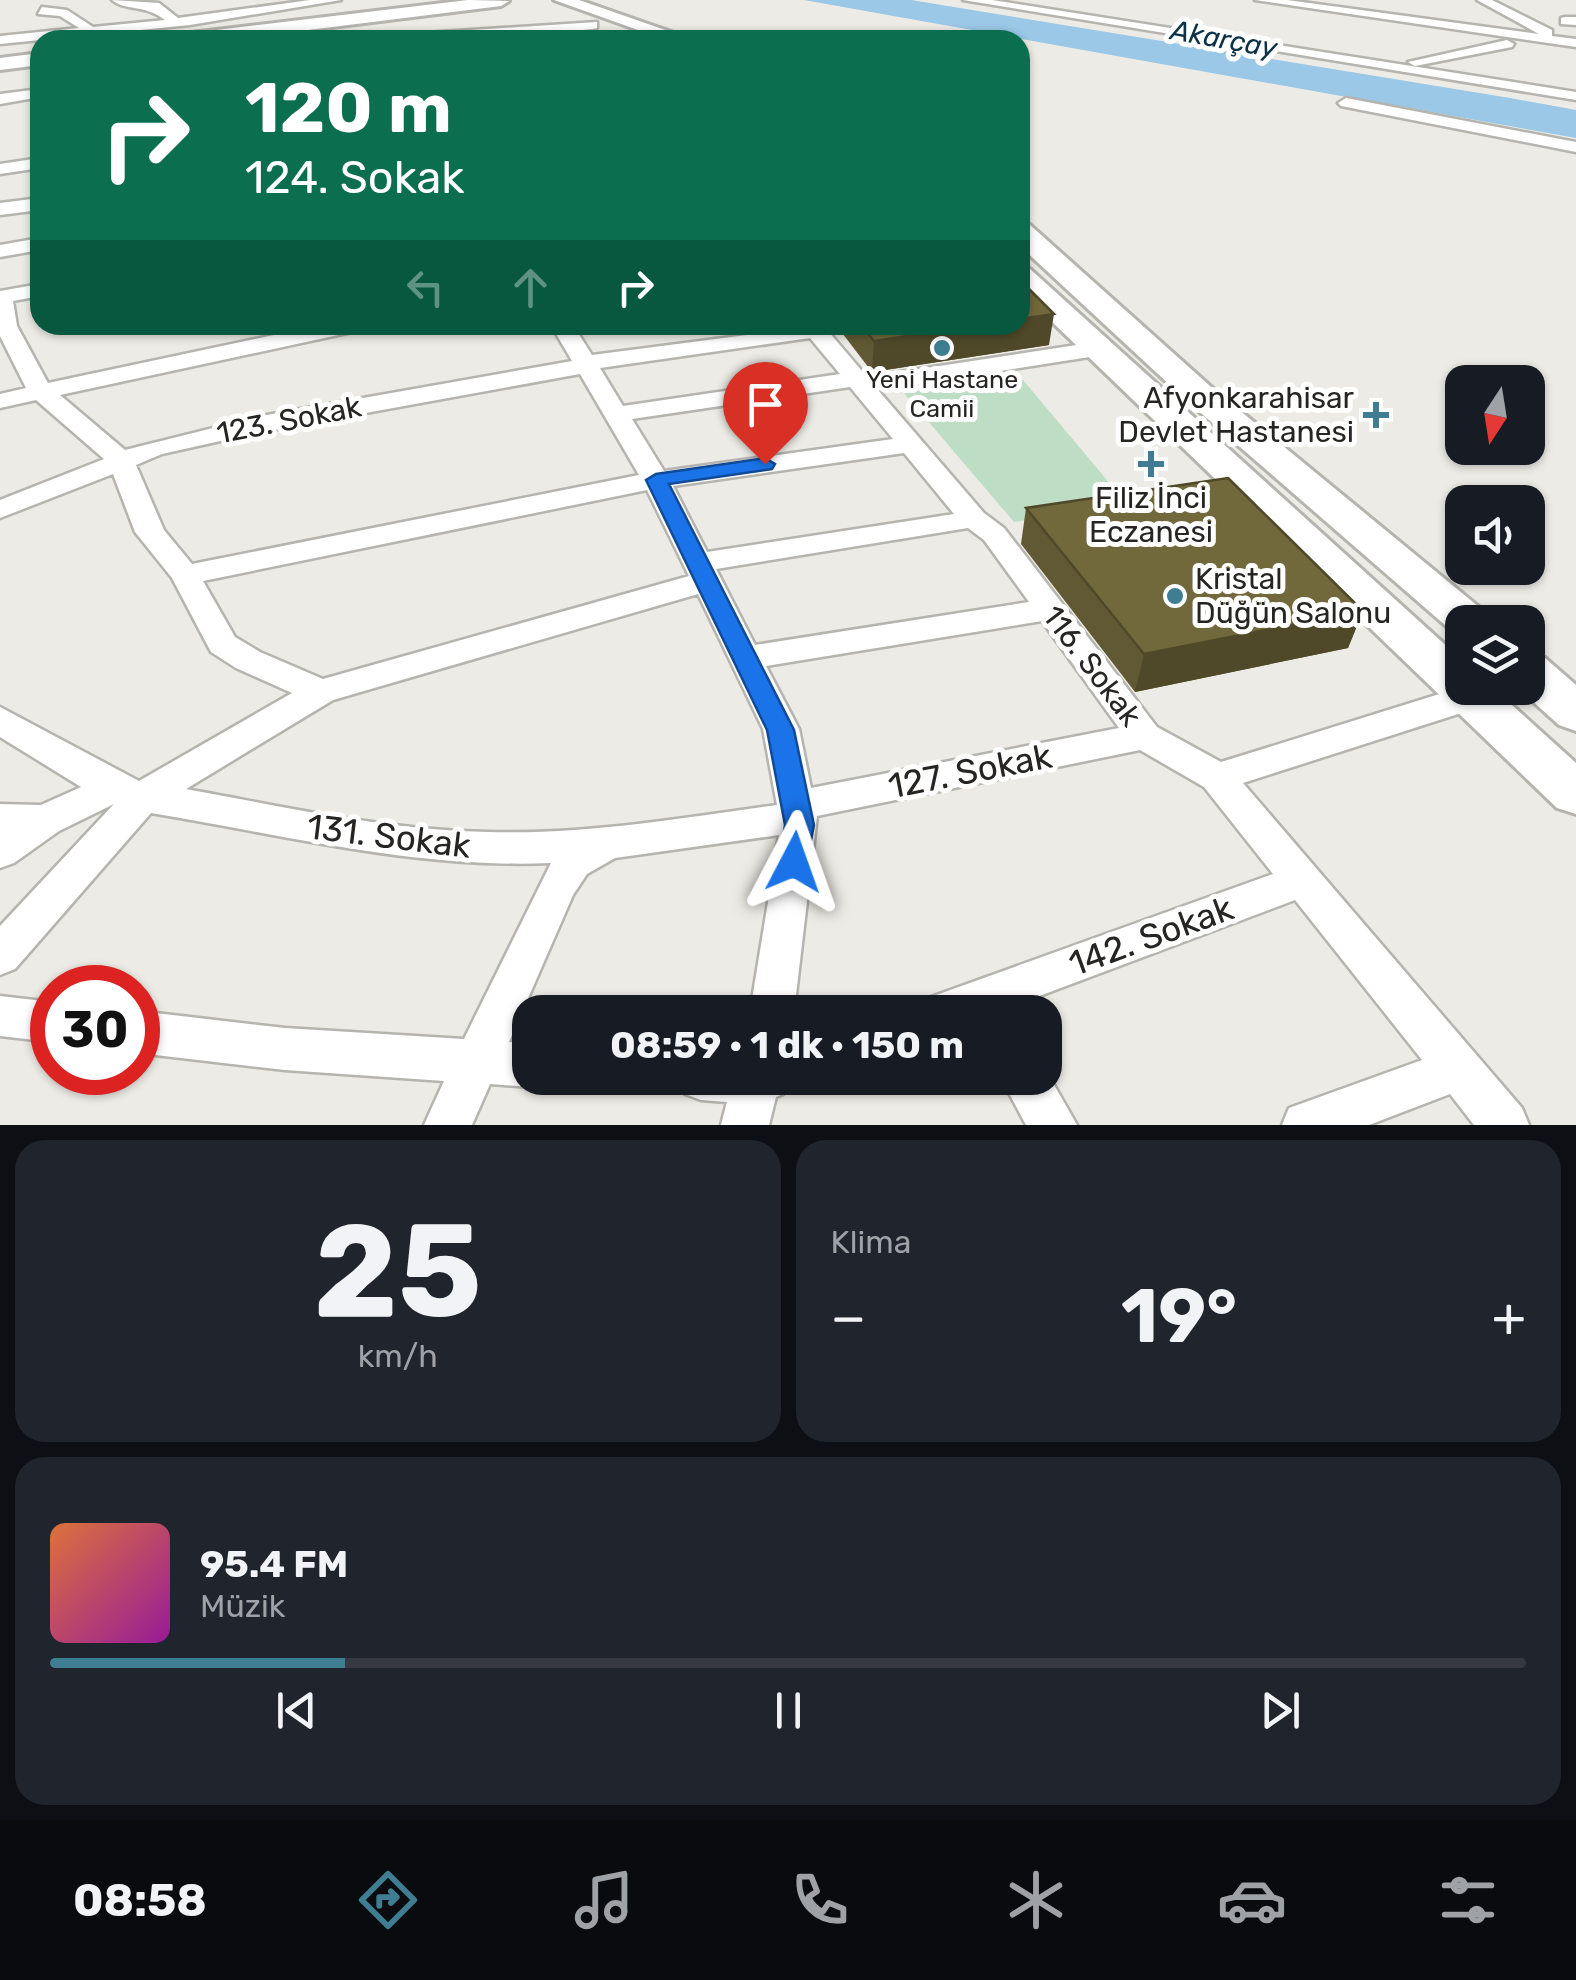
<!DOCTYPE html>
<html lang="tr">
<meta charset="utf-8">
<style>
body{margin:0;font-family:Rubik,sans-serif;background:#20242c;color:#f1f3f6;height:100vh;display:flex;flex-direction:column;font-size:38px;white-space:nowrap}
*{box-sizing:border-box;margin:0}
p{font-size:32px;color:#9ea1a6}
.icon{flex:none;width:55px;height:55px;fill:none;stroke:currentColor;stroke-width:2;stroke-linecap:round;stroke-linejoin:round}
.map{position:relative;height:1125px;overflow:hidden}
.details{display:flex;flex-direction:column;gap:15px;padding:15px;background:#0d0f14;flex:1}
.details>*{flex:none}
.banner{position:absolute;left:30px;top:30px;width:1000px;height:305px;border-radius:30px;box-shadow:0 2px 8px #0004;background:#0b6e4f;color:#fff;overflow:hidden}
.needle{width:65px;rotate:192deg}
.buttons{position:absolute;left:1445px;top:365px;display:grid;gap:20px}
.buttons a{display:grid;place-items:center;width:100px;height:100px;border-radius:20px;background:#171b24;box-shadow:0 2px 8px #0004;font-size:50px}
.speed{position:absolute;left:30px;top:965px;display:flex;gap:20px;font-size:50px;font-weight:700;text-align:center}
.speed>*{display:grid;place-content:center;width:130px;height:130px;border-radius:50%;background:#171b24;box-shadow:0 2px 8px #0004;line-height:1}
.speed .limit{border:15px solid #d22;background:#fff;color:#111}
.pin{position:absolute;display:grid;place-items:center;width:85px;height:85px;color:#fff;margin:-102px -42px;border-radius:50% 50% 50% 0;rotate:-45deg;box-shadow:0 0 10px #0007}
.pin .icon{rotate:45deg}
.me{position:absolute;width:110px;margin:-55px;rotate:4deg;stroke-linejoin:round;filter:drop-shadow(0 0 8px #0008)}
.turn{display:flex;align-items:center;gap:35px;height:210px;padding:0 50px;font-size:45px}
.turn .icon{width:130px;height:130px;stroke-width:2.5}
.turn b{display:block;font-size:70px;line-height:85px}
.lanes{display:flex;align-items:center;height:95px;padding:0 50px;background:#0003;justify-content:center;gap:50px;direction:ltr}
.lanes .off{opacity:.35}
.big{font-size:75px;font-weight:700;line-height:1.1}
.details .tile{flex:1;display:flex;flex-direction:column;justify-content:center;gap:15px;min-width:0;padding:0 35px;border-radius:30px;background:#20242c}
.details .dial{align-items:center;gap:0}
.dial b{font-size:130px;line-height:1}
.song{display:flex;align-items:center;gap:30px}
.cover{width:120px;height:120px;border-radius:15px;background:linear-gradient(135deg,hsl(20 70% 55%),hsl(300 70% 35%))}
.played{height:10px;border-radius:5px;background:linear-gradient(90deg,#3e7d92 20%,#363941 20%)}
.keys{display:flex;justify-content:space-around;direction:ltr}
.heat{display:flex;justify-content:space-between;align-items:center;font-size:55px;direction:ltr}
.details .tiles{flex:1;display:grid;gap:15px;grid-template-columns:1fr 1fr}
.tile:last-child{grid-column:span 2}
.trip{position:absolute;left:512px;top:995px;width:550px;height:100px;border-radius:30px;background:#171b24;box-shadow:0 2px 8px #0004;font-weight:700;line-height:100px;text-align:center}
.dock{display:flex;height:160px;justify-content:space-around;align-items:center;background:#090b0e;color:#9ea1a6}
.dock .icon{width:70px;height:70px}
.dock .on{color:#3e7d92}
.dock b{font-size:45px;color:#f1f3f6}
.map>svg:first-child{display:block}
.green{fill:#beddc5}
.water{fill:#9ac8e6}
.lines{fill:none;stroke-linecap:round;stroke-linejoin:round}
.minor-casing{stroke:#b5b4ae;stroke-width:5}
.secondary-casing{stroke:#b5b4ae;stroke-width:6}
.minor{fill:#fff;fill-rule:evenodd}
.secondary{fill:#fff;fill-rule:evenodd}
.wall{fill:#615933}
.shaded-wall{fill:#4f4929}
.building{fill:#71683b;stroke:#4f4929;stroke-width:2.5}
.route{fill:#1a73e8;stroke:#114b97;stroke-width:2.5}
.poi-dot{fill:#3e7d92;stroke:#fff;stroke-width:4}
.labels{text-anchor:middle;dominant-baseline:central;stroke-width:10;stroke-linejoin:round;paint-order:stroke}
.far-poi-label{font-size:25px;fill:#262523;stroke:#fff}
.far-water-label{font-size:28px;font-style:italic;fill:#0c3247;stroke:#fff}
.poi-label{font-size:30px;fill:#262523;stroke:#fff;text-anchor:end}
.street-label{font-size:30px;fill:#262523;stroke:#fff}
.near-street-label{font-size:35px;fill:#262523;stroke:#fff}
</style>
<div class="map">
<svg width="1576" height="1125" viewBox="0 0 1576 1125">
<rect width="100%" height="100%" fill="#ecebe5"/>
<!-- green -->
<polygon class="green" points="1018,374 1127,504 1014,522 904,393"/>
<!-- water -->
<polygon class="water" points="804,0 911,0 1510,98 1576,110 1576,138"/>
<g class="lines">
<defs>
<g id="minor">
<path d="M 112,0 L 159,3 L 178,18 L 310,0 L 341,0 L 190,25 L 0,44 L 0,36 L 79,28 L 60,16 L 38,14 L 42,7 L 67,10 L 93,27 L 165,20 C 145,4 124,11 112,0 Z"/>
<polygon points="963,0 992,0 1576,92 1576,100"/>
<polygon points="1255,0 1287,0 1539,34 1477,0 1492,0 1552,30 1552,36 1576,39 1576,47"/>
<polygon points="1565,17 1576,17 1576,25 1561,24 1561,18"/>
<polygon points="597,22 597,28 593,29 501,38 372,40 379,36"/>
<polygon points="1507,40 1514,44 1512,47 1415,66 1408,62"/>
<polygon points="40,89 40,97 0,104 0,94"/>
<polygon points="1346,98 1576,142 1576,152 1341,106 1338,103"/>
<polygon points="40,158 40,168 0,174 0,164"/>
<polygon points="40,198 40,210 0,215 0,203"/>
<polygon points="40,238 40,250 0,257 0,245"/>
<path d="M 40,284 L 40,296 L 13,301 L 17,326 L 48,383 L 321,325 L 363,325 L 352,332 L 60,395 L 125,450 L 261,416 L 572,361 L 551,325 L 573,325 L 592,355 L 823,325 L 867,377 L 1096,342 L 1104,344 L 1108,349 L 1104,354 L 1096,356 L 878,390 L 984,513 L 1004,528 L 1157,727 L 1221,762 L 1462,687 L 1483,688 L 1488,697 L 1483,706 L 1243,783 L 1522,1108 L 1529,1125 L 1474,1125 L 1450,1094 L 1369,1125 L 1282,1125 L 1289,1108 L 1422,1060 L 1295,900 L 997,1012 L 922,1012 L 928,998 L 1273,874 L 1204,787 L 1140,750 L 817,816 L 794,1012 L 750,1012 L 779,835 L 615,858 L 587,874 L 573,895 L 509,1042 L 530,1043 L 530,1078 L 548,1078 L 546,1081 L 530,1087 L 490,1084 L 472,1125 L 424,1125 L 444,1081 L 285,1070 L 138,1053 L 138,1011 L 285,1028 L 464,1039 L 551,863 C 415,869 284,835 151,813 L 15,969 L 0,975 L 0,926 L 114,804 L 59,831 L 14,863 L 0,868 L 0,804 L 41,805 L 81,787 L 0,737 L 0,707 L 139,781 L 292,693 L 236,668 L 211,652 L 172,578 L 135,532 L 113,474 L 0,518 L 0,500 L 104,459 L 36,400 L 0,408 L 0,394 L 26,388 L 0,336 L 0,291 ZM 810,338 L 840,374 L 623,406 L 600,368 ZM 580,374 L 639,475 L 192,564 L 164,530 L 136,465 L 162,454 L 261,432 ZM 850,387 L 893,439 L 664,471 L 632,419 ZM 904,453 L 954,514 L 707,552 L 673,486 ZM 647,490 L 689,576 L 323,679 L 260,652 L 235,637 L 203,581 ZM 968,528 L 984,540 L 1029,602 L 755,645 L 716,569 ZM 698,594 L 763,729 L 777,805 C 681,818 585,835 488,832 C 386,830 286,807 186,789 L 333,700 ZM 1042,621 L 1119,728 L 811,788 L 799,729 L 766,666 Z"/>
<polygon points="0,996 52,1002 52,1042 0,1036"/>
<polygon points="1045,1069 1077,1125 1026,1125 1001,1078 1045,1078"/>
<polygon points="678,1078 790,1078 783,1094 776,1097 769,1125 721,1125 727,1102 701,1100 685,1094"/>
</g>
<g id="secondary">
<polygon points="468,0 509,1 501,6 228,40 174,40 183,34"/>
<polygon points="554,0 579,0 694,40 666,40"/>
<polygon points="40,53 40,65 0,70 0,58"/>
<polygon points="1020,223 1030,225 1210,386 1485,612 1491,622 1462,622 1462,635 1453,632 1186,400 1020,246"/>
<polygon points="1020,266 1030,269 1462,660 1462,688 1493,688 1576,763 1576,814 1557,808 1020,291"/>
<polygon points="1528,654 1545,658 1576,685 1576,731 1559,725 1518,688 1528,688"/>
</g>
</defs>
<!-- minor casing -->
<use href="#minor" class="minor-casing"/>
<!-- secondary casing -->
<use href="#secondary" class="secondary-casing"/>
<!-- minor -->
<use href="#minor" class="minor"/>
<!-- secondary -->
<use href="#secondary" class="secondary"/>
</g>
<!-- wall -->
<g class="wall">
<polygon points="836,325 1020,325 1049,345 872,372"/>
<polygon points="1026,508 1363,611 1348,648 1135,692 1021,544"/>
</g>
<!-- shaded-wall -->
<g class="shaded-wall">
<polygon points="1054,314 1049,345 872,372 874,341 981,325 1020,325 1020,319"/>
<polygon points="1363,611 1348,648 1135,692 1144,654"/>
</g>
<!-- building -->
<g class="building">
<polygon points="1020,280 1054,314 1020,319"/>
<polygon points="861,325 981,325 874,341"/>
<polygon points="1228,478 1363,611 1144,654 1026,508"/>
</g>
<!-- route -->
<polygon class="route" points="765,458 775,464 772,469 669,484 794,730 814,825 805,871 794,875 784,871 779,862 785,825 767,730 646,480 656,474"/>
<!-- markers -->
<g class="poi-dot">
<circle cx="942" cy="348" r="10"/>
<path d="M1371 400h10v10h10v10h-10v10h-10v-10h-10v-10h10z"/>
<path d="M1146 449h10v10h10v10h-10v10h-10v-10h-10v-10h10z"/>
<circle cx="1175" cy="596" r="10"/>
</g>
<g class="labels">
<!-- far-poi labels -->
<g class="far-poi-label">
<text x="942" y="379">Yeni Hastane<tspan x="942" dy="29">Camii</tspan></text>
</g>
<!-- far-water labels -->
<g class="far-water-label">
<text transform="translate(1224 39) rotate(10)">Akarçay</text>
</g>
<!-- poi labels -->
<g class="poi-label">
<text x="1354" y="398">Afyonkarahisar<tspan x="1354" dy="34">Devlet Hastanesi</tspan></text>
<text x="1151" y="498" text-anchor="middle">Filiz İnci<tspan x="1151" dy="34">Eczanesi</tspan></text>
<text x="1195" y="579" text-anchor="start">Kristal<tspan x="1195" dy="34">Düğün Salonu</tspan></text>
</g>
<!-- street labels -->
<g class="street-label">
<text transform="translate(289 420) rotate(-11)">123. Sokak</text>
<text transform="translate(1092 666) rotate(53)">116. Sokak</text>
</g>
<!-- near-street labels -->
<g class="near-street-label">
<text transform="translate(970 771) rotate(-11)">127. Sokak</text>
<text transform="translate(389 836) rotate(7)">131. Sokak</text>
<text transform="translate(1151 936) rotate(-20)">142. Sokak</text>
</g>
</g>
</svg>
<div class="buttons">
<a><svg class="needle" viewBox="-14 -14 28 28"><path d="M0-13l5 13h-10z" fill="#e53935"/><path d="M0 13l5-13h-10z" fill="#9ea1a6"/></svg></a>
<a><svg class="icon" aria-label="sound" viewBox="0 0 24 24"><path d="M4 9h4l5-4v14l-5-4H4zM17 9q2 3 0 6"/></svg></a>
<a><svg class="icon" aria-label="layers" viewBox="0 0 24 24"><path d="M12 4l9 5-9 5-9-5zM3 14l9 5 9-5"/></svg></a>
</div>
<div class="speed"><div class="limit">30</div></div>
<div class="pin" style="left:765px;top:464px;background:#d93025"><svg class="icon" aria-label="arrive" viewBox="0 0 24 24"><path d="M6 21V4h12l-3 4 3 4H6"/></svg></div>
<svg class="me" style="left:794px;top:862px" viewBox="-20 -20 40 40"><path d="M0-17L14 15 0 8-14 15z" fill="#1a73e8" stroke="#fff" stroke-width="4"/></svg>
<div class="trip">08:59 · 1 dk · 150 m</div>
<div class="banner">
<div class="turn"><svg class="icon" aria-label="right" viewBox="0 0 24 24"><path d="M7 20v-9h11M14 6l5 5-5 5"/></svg><div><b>120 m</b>124. Sokak</div></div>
<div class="lanes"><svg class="icon off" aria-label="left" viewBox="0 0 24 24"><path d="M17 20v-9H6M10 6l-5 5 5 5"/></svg><svg class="icon off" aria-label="ahead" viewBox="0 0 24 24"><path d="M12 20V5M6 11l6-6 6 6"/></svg><svg class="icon" aria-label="right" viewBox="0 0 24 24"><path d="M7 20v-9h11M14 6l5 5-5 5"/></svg></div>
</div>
</div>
<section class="details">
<div class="tiles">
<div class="tile dial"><b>25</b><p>km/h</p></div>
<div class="tile"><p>Klima</p>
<div class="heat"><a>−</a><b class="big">19°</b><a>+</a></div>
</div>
<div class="tile">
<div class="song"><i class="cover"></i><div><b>95.4 FM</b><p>Müzik</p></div></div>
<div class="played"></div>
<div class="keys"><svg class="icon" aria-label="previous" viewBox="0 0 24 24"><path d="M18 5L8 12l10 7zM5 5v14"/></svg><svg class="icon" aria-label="pause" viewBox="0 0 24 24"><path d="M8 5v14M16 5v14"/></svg><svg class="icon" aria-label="next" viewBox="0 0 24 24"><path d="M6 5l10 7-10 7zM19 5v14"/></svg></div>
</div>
</div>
</section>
<nav class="dock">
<b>08:58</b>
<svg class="icon on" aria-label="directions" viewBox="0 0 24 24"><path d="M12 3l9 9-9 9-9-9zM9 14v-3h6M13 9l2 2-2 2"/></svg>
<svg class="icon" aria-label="music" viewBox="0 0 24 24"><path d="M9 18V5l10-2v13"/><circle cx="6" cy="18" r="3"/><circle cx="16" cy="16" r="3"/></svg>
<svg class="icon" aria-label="phone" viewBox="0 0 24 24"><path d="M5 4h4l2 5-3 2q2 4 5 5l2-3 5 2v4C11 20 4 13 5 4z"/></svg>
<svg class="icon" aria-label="climate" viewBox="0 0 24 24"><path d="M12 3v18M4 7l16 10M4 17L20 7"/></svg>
<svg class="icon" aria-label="car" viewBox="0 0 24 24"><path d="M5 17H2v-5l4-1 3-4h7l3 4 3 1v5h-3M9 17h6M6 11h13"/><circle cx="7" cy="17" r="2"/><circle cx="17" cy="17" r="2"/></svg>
<svg class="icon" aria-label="filters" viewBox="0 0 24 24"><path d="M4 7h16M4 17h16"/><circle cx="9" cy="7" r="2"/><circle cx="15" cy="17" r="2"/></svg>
</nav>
